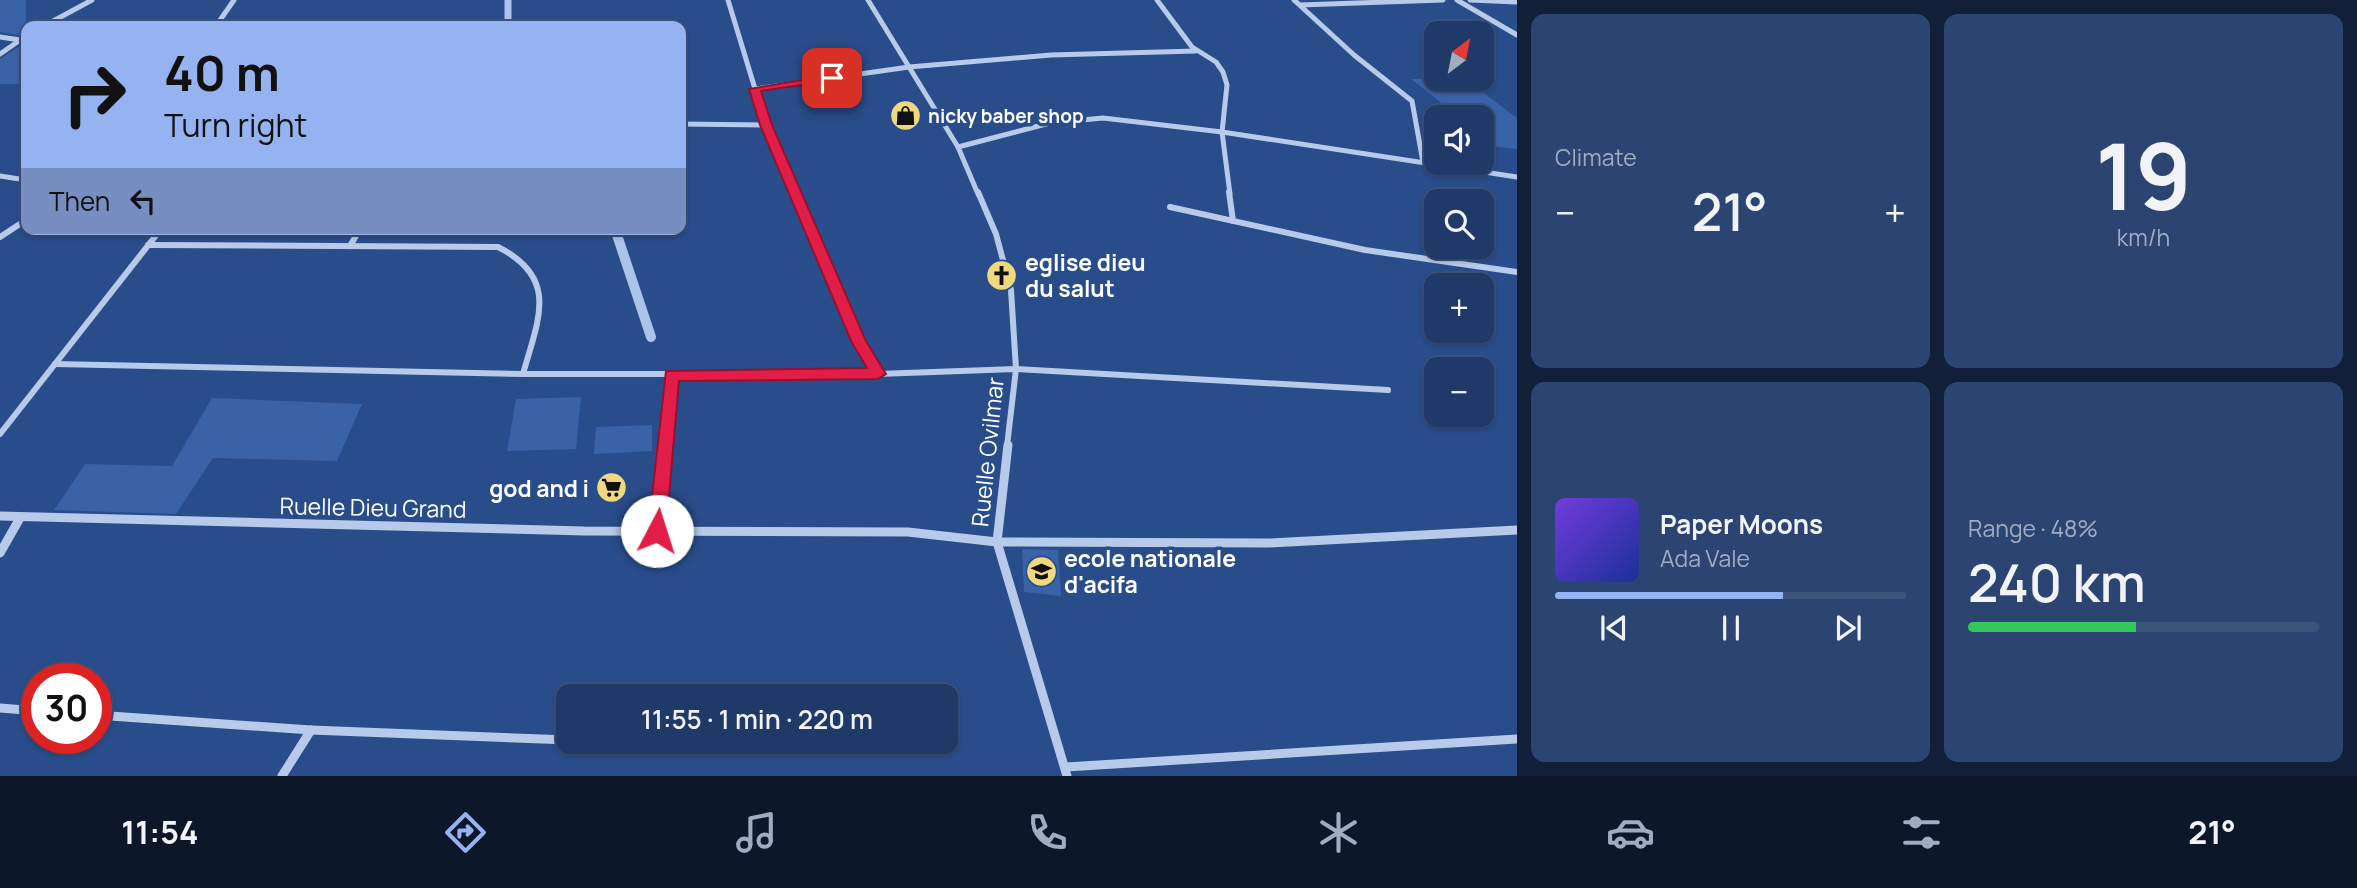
<!DOCTYPE html>
<meta charset="utf-8">
<style>
body{margin:0;font-family:Manrope,sans-serif;background:#2c4471;color:#f1f3f6;height:100vh;display:flex;flex-direction:column;font-size:26px;white-space:nowrap}
*{box-sizing:border-box;margin:0}
p{font-size:23px;color:#a1acc0}
.icon{flex:none;width:38px;height:38px;fill:none;stroke:currentColor;stroke-width:2;stroke-linecap:round;stroke-linejoin:round}
.map{position:relative;flex:1;overflow:hidden}
.side{display:flex;flex-direction:column;gap:14px;padding:14px;background:#111f39;width:840px}
.side>*{flex:none}
.top-card{position:absolute;left:21px;top:21px;width:665px;height:214px;border-radius:14px;box-shadow:0 2px 5px #0004,0 0 0 2px #3c537c;background:#95b2f1;color:#111;overflow:hidden}
.needle{width:46px;rotate:32deg}
.tools{position:absolute;left:1424px;top:21px;display:grid;gap:14px}
.tools a{display:grid;place-items:center;width:70px;height:70px;border-radius:14px;background:#1f3968;box-shadow:0 2px 5px #0004,0 0 0 2px #3c537c;font-size:35px}
.speed{position:absolute;left:21px;top:663px;display:flex;gap:14px;font-size:35px;font-weight:700;text-align:center}
.speed>*{display:grid;place-content:center;width:91px;height:91px;border-radius:50%;background:#1f3968;box-shadow:0 2px 5px #0004,0 0 0 2px #3c537c;line-height:1}
.speed .limit{border:10px solid #d22;background:#fff;color:#111}
.pin{position:absolute;display:grid;place-items:center;width:60px;height:60px;color:#fff;margin:-30px;border-radius:14px;box-shadow:0 4px 10px #0006}
.me{position:absolute;width:77px;margin:-38px;rotate:5deg;stroke-linejoin:round;filter:drop-shadow(0 0 5px #0008)}
.turn{display:flex;align-items:center;gap:24px;height:147px;padding:0 28px;font-size:32px}
.turn .icon{width:91px;height:91px;stroke-width:2.5}
.turn b{display:block;font-size:49px;line-height:60px}
.then{display:flex;align-items:center;height:66px;padding:0 28px;background:#0003;gap:14px;font-size:26px}
.big{font-size:52px;font-weight:600;line-height:1.1}
.side .card{flex:1;display:flex;flex-direction:column;justify-content:center;gap:10px;min-width:0;padding:0 24px;border-radius:14px;background:#2c4471}
.side .dial{align-items:center;gap:0}
.dial b{font-size:91px;line-height:1}
.song{display:flex;align-items:center;gap:21px}
.cover{width:84px;height:84px;border-radius:10px;background:linear-gradient(135deg,hsl(260 70% 55%),hsl(230 70% 35%))}
.played{height:7px;border-radius:4px;background:linear-gradient(90deg,#95b2f1 65%,#3c537c 65%)}
.keys{display:flex;justify-content:space-around;direction:ltr}
.heat{display:flex;justify-content:space-between;align-items:center;font-size:38px;direction:ltr}
.charge{height:10px;border-radius:5px;background:linear-gradient(90deg,#34c759 48%,#3c537c 0)}
.side .tiles{flex:1;display:grid;gap:14px;grid-template-columns:repeat(2,1fr)}
.trip{position:absolute;left:556px;top:684px;width:402px;height:70px;border-radius:14px;background:#1f3968;box-shadow:0 2px 5px #0004,0 0 0 2px #3c537c;font-weight:600;line-height:70px;text-align:center}
.menu{display:flex;height:112px;justify-content:space-around;align-items:center;background:#0c172a;color:#a1acc0}
.menu .icon{width:49px;height:49px}
.menu .current{color:#95b2f1}
.menu b{font-size:32px;color:#f1f3f6}
main{display:flex;flex:1;min-height:0}
.map>svg:first-child{display:block}
.lines{fill:none;stroke-linecap:round;stroke-linejoin:round}
.stream-far1{stroke:#acc4e9;stroke-width:7}
.stream{stroke:#acc4e9;stroke-width:10}
.building{fill:#3a62a6}
.minor-far2{stroke:#b7cae9;stroke-width:5}
.minor-far1{stroke:#b7cae9;stroke-width:6}
.minor{stroke:#b7cae9;stroke-width:9}
.route{fill:#e11d48;stroke:#92132f;stroke-width:2}
.labels{text-anchor:middle;dominant-baseline:central;stroke-width:7;stroke-linejoin:round;paint-order:stroke}
.far-poi-label{font-size:19px;font-weight:bold;fill:#fff;stroke:#294c8a;text-anchor:start}
.poi-label{font-size:23px;font-weight:bold;fill:#fff;stroke:#294c8a;text-anchor:start}
.street-label{font-size:23px;fill:#fff;stroke:#294c8a}
</style>
<main>
<div class="map">
<svg width="1517" height="776" viewBox="0 0 1517 776">
<rect width="100%" height="100%" fill="#294c8a"/>
<g class="lines">
<!-- stream-far1 -->
<polyline class="stream-far1" points="508,0 508,26"/>
<!-- stream -->
<polyline class="stream" points="615,229 651,337"/>
</g>
<!-- building -->
<g class="building">
<polygon points="0,0 26,0 26,31 19,35 0,32"/>
<polygon points="26,42 26,84 0,84 0,59"/>
<polygon points="1411,79 1465,79 1517,118 1517,149 1482,145 1482,117 1459,117"/>
<polygon points="581,397 576,449 507,451 516,399"/>
<polygon points="212,398 362,404 337,461 213,458 176,514 54,510 85,464 172,466"/>
<polygon points="652,425 652,451 594,454 596,427"/>
<polygon points="1022,549 1058,550 1061,596 1024,592"/>
</g>
<g class="lines">
<!-- minor-far2 -->
<g class="minor-far2">
<polyline points="728,0 766,125 796,194"/>
<polyline points="868,0 958,147"/>
<polyline points="1157,0 1192,47 1216,62 1223,72 1227,85 1222,132 1230,194"/>
<polyline points="1294,0 1354,55 1412,101 1423,162"/>
<polyline points="1457,0 1517,35"/>
<polyline points="1470,0 1517,2"/>
<polyline points="1300,5 1443,0"/>
<polyline points="44,26 92,0"/>
<polyline points="216,26 234,0"/>
<polyline points="0,37 20,40"/>
<polyline points="0,54 26,36"/>
<polyline points="755,89 909,67 1051,55 1196,51"/>
<polyline points="681,124 766,125"/>
<polyline points="0,176 26,180"/>
<polyline points="978,194 958,147 1050,123 1103,118 1222,132 1517,177"/>
</g>
<!-- minor-far1 -->
<g class="minor-far1">
<polyline points="795,192 859,341 878,374 1016,369 1007,446"/>
<polyline points="978,192 996,234 1011,290 1016,369 1388,390"/>
<polyline points="1229,192 1233,221"/>
<polyline points="1170,207 1365,250 1517,272"/>
<polyline points="0,237 26,220"/>
<path d="M 148,245 L 498,247 C 560,278 538,320 523,374"/>
<polyline points="350,246 360,229"/>
<polyline points="55,364 523,374 878,374"/>
<polyline points="0,434 161,229"/>
<polyline points="665,446 671,375"/>
</g>
<!-- minor -->
<g class="minor">
<polyline points="1008,445 997,542 1067,776"/>
<polyline points="0,516 584,531 908,532 997,542 1268,543 1517,530"/>
<polyline points="657,531 665,445"/>
<polyline points="0,553 20,518"/>
<polyline points="0,708 37,711"/>
<polyline points="96,715 311,730 282,776"/>
<polyline points="311,730 569,740"/>
<polyline points="606,742 807,750"/>
<polyline points="1066,767 1517,739"/>
</g>
</g>
<!-- route -->
<polygon class="route" points="832,75 837,78 836,80 761,91 772,125 866,341 886,374 878,379 679,381 666,531 657,539 650,537 648,531 666,371 867,368 851,341 760,125 749,89"/>
<!-- icons -->
<defs>
<symbol id="shop-disc" viewBox="-11 -11 22 22"><circle r="9.5" fill="#f0d87e" stroke="#294c8a"/><path d="M-5-2.5h2.3a2.7 3.5 0 0 1 5.4 0H5L5.5 6h-11ZM-1.5-2.5h3a1.5 2.3 0 0 0-3 0Z" fill="#111"/></symbol>
<symbol id="church-disc" viewBox="-11 -11 22 22"><circle r="9.5" fill="#f0d87e" stroke="#294c8a"/><path d="M-1.2-6h2.4v3.5h3.3v2.4h-3.3V6h-2.4V-.1h-3.3v-2.4h3.3Z" fill="#111"/></symbol>
<symbol id="supermarket-disc" viewBox="-11 -11 22 22"><circle r="9.5" fill="#f0d87e" stroke="#294c8a"/><path d="M-6-5.5h2.5l.6 2H6L4.5 2H-2.5L-4.4-4H-6ZM-1.5 3.2a1.3 1.3 0 1 0 .1 0ZM3 3.2a1.3 1.3 0 1 0 .1 0Z" fill="#111"/></symbol>
<symbol id="school-disc" viewBox="-11 -11 22 22"><circle r="9.5" fill="#f0d87e" stroke="#294c8a"/><path d="M0-5L7-2L0 1L-7-2ZM-4 1L0 2.5L4 1V4Q0 6-4 4Z" fill="#111"/></symbol>
</defs>
<g fill-rule="evenodd">
<use href="#shop-disc" x="888" y="98" width="35" height="35"/>
<use href="#church-disc" x="984" y="258" width="35" height="35"/>
<use href="#supermarket-disc" x="594" y="470" width="35" height="35"/>
<use href="#school-disc" x="1024" y="554" width="35" height="35"/>
</g>
<g class="labels">
<!-- far-poi labels -->
<g class="far-poi-label">
<text x="928" y="116">nicky baber shop</text>
</g>
<!-- poi labels -->
<g class="poi-label">
<text x="1025" y="262">eglise dieu<tspan x="1025" dy="26">du salut</tspan></text>
<text x="589" y="488" text-anchor="end">god and i</text>
<text x="1064" y="558">ecole nationale<tspan x="1064" dy="26">d'acifa</tspan></text>
</g>
<!-- street labels -->
<g class="street-label">
<text transform="translate(987 452) rotate(-84)">Ruelle Ovilmar</text>
<text transform="translate(373 507) rotate(1)">Ruelle Dieu Grand</text>
</g>
</g>
</svg>
<div class="tools">
<a><svg class="needle" viewBox="-14 -14 28 28"><path d="M0-13l5 13h-10z" fill="#e53935"/><path d="M0 13l5-13h-10z" fill="#a1acc0"/></svg></a>
<a><svg class="icon" aria-label="sound" viewBox="0 0 24 24"><path d="M4 9h4l5-4v14l-5-4H4zM17 9q2 3 0 6"/></svg></a>
<a><svg class="icon" aria-label="search" viewBox="0 0 24 24"><circle cx="10" cy="10" r="6"/><path d="M15 15l6 6"/></svg></a>
<a>+</a>
<a>−</a>
</div>
<div class="speed"><div class="limit">30</div></div>
<div class="pin" style="left:832px;top:78px;background:#d93025"><svg class="icon" aria-label="arrive" viewBox="0 0 24 24"><path d="M6 21V4h12l-3 4 3 4H6"/></svg></div>
<svg class="me" style="left:657px;top:531px" viewBox="-20 -20 40 40"><circle r="19" fill="#fff"/><path d="M0-13L10 11 0 6-10 11z" fill="#e11d48"/></svg>
<div class="trip">11:55 · 1 min · 220 m</div>
<div class="top-card">
<div class="turn"><svg class="icon" aria-label="right" viewBox="0 0 24 24"><path d="M7 20v-9h11M14 6l5 5-5 5"/></svg><div><b>40 m</b>Turn right</div></div>
<div class="then">Then<svg class="icon" aria-label="left" viewBox="0 0 24 24"><path d="M17 20v-9H6M10 6l-5 5 5 5"/></svg></div>
</div>
</div>
<section class="side">
<div class="tiles">
<div class="card"><p>Climate</p>
<div class="heat"><a>−</a><b class="big">21°</b><a>+</a></div>
</div>
<div class="card dial"><b>19</b><p>km/h</p></div>
<div class="card">
<div class="song"><i class="cover"></i><div><b>Paper Moons</b><p>Ada Vale</p></div></div>
<div class="played"></div>
<div class="keys"><svg class="icon" aria-label="previous" viewBox="0 0 24 24"><path d="M18 5L8 12l10 7zM5 5v14"/></svg><svg class="icon" aria-label="pause" viewBox="0 0 24 24"><path d="M8 5v14M16 5v14"/></svg><svg class="icon" aria-label="next" viewBox="0 0 24 24"><path d="M6 5l10 7-10 7zM19 5v14"/></svg></div>
</div>
<div class="card"><p>Range · 48%</p><b class="big">240 km</b><div class="charge"></div></div>
</div>
</section>
</main>
<nav class="menu">
<b>11:54</b>
<svg class="icon current" aria-label="directions" viewBox="0 0 24 24"><path d="M12 3l9 9-9 9-9-9zM9 14v-3h6M13 9l2 2-2 2"/></svg>
<svg class="icon" aria-label="music" viewBox="0 0 24 24"><path d="M9 18V5l10-2v13"/><circle cx="6" cy="18" r="3"/><circle cx="16" cy="16" r="3"/></svg>
<svg class="icon" aria-label="phone" viewBox="0 0 24 24"><path d="M5 4h4l2 5-3 2q2 4 5 5l2-3 5 2v4C11 20 4 13 5 4z"/></svg>
<svg class="icon" aria-label="climate" viewBox="0 0 24 24"><path d="M12 3v18M4 7l16 10M4 17L20 7"/></svg>
<svg class="icon" aria-label="car" viewBox="0 0 24 24"><path d="M5 17H2v-5l4-1 3-4h7l3 4 3 1v5h-3M9 17h6M6 11h13"/><circle cx="7" cy="17" r="2"/><circle cx="17" cy="17" r="2"/></svg>
<svg class="icon" aria-label="filters" viewBox="0 0 24 24"><path d="M4 7h16M4 17h16"/><circle cx="9" cy="7" r="2"/><circle cx="15" cy="17" r="2"/></svg>
<b>21°</b>
</nav>
